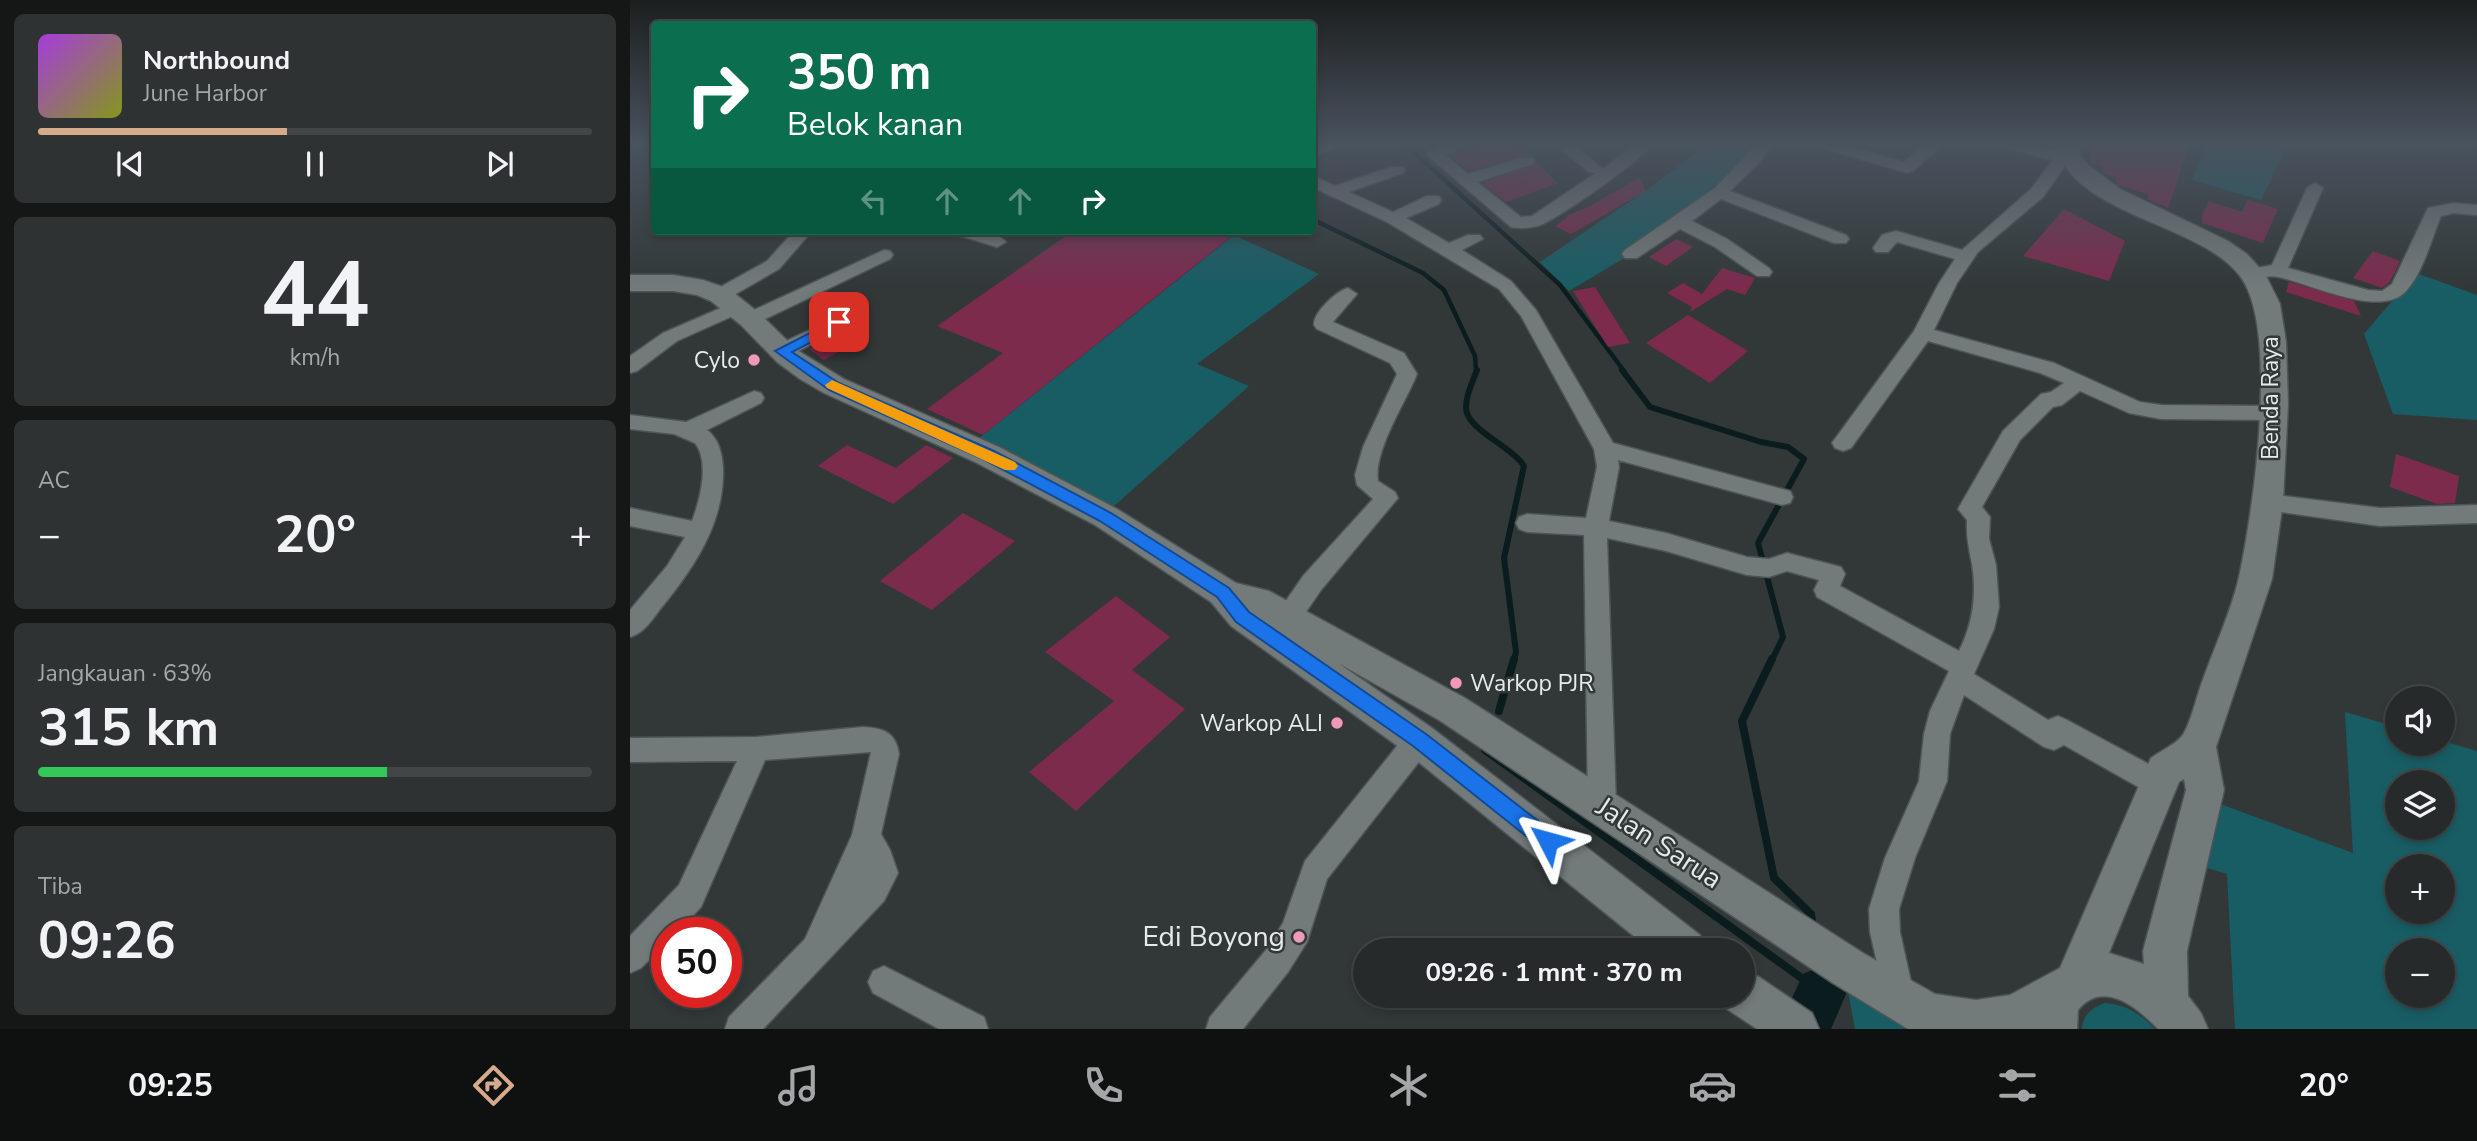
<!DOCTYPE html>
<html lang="id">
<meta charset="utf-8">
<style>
body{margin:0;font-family:"Nunito Sans",sans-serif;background:#2e3232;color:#f1f3f6;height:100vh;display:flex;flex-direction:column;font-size:26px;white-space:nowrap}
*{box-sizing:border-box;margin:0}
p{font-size:23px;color:#a4a7a8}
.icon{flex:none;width:38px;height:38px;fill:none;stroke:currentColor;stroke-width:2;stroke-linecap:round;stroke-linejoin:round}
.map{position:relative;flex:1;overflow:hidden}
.panel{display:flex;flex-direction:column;gap:14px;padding:14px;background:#151717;width:630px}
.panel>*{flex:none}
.guide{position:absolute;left:21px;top:21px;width:665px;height:214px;border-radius:7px;box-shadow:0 4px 10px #0003,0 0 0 2px #424647;background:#0b6e4f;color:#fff;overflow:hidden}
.fabs{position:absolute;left:1755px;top:686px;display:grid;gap:14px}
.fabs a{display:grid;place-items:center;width:70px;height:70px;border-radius:50%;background:#262a2a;box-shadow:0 4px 10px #0003,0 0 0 2px #424647;font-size:35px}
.speed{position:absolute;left:21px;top:917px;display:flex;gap:14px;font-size:35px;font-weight:700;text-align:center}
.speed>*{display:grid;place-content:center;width:91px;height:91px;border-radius:50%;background:#262a2a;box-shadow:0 4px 10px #0003,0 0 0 2px #424647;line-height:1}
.speed .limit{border:10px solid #d22;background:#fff;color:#111}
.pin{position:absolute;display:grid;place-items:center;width:60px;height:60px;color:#fff;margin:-30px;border-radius:14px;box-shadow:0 4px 10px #0006}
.me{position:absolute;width:77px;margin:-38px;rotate:309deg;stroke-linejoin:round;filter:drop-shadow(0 0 5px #0008)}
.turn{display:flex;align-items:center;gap:24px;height:147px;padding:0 21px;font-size:32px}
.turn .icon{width:91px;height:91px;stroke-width:2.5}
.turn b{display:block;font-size:49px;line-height:60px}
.lanes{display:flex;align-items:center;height:66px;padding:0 21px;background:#0003;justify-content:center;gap:35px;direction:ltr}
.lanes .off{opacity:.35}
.big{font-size:52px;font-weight:700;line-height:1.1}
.panel .tile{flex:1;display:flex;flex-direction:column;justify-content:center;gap:10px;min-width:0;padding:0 24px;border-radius:10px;background:#2e3232}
.panel .dial{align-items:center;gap:0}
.dial b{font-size:91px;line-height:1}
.song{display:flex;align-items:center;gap:21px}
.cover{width:84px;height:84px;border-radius:10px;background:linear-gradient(135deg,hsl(280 70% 55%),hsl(70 70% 35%))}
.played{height:7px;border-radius:4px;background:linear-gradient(90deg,#d6ab8b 45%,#424647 45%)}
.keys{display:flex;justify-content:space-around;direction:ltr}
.heat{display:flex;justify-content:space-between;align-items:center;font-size:38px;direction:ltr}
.charge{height:10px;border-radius:5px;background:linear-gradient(90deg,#34c759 63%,#424647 0)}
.trip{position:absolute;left:723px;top:938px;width:402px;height:70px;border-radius:35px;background:#262a2a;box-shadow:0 4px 10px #0003,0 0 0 2px #424647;font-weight:700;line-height:70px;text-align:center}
.menu{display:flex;height:112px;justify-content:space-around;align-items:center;background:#0f1111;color:#a4a7a8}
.menu .icon{width:49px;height:49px}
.menu .selected{color:#d6ab8b}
.menu b{font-size:32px;color:#f1f3f6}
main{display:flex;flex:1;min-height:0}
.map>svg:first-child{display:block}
.green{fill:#195d64;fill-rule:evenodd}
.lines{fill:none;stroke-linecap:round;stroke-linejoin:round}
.stream-far2{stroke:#0b1c1f;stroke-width:4.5}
.stream-far1{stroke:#0b1c1f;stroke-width:6}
.stream{stroke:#0b1c1f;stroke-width:8}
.river{fill:#0b1c1f;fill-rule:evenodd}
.building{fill:#7c2b4d}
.street-casing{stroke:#4e5455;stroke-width:3}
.secondary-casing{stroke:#4e5455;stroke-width:3}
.street{fill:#737a7a;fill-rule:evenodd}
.secondary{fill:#737a7a;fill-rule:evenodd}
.route{fill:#1a73e8;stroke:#114b97;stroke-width:2}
.slow{fill:#f59e0b}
.poi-dot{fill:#ef9ab8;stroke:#323838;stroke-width:2.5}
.labels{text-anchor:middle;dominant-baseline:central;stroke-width:5;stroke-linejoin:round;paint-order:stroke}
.poi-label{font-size:23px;fill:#e6eaea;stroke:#323838;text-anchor:end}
.street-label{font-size:23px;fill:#e6eaea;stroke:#323838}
.near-street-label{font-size:28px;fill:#e6eaea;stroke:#323838}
.near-poi-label{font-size:28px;fill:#e6eaea;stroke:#323838;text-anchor:end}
</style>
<main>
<section class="panel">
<div class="tile">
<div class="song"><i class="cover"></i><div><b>Northbound</b><p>June Harbor</p></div></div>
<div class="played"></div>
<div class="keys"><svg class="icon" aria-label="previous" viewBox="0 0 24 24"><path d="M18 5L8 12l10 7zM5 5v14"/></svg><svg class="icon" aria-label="pause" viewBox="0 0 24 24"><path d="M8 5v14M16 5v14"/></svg><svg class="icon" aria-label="next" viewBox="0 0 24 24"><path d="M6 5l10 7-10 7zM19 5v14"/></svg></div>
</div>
<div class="tile dial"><b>44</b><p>km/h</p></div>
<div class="tile"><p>AC</p>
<div class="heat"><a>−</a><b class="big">20°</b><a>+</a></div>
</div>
<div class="tile"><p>Jangkauan · 63%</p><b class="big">315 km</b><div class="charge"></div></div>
<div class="tile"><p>Tiba</p><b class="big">09:26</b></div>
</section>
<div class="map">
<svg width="1847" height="1029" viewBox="0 0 1847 1029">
<rect width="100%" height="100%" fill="#323838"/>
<!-- green -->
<g class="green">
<polygon points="1077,144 1135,144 1125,159 1001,254 939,291 910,262 1017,190"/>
<polygon points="1576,144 1618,144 1654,152 1631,200 1562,180"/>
<polygon points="604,235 689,274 567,364 619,386 475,514 343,443"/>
<polygon points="1786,273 1847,295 1847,420 1763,414 1734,334"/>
<path d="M 1715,712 L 1767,727 L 1768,744 L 1813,744 L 1813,741 L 1847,751 L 1847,1029 L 1605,1029 L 1597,874 L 1565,864 L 1582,801 L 1723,853 ZM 1768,782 L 1813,782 L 1813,828 L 1768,828 ZM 1768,866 L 1813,866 L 1813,912 L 1768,912 ZM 1768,950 L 1813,950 L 1813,996 L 1768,996 Z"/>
<polygon points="1217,986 1294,1029 1225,1029"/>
<path d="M 1475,1003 C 1497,1005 1509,1013 1525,1029 L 1452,1029 C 1453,1014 1462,1008 1475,1003 Z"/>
</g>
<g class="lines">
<!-- stream-far2 -->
<g class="stream-far2">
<polyline points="775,144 930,285 994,371"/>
<polyline points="682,219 793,273 814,290 845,356 846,371"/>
</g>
<!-- stream-far1 -->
<g class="stream-far1">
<path d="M 847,370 C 843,381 833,401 837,413 C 843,432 882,447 894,466 L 874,558 L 886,652 L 884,660"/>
<polyline points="992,370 1020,407 1131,442 1158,447 1174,459 1128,543 1153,637 1142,660"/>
</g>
<!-- stream -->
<g class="stream">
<polyline points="1142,659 1112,721 1144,878 1181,914 1183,928"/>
<polyline points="869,711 884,659"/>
<polyline points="855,750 1191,992"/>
<polyline points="1188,967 1191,992"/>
</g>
<!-- river -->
<polygon class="river" points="1191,966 1209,974 1217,992 1201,1029 1148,1029 1173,974"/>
</g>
<!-- building -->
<g class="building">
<polygon points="849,144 885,144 898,155 839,171 820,155"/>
<polygon points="1459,144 1560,144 1538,208 1517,199 1518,194 1488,185 1485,177 1473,173 1473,166 1460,163"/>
<polygon points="907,163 928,183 876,202 853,183"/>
<polygon points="1009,178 1016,191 941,234 925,226 938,217 936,216 958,207"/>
<polygon points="1618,200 1648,209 1633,243 1572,223 1572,215 1579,201 1612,212"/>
<polygon points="1434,209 1495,241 1479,281 1393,256"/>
<polygon points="443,231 608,231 353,435 297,409 373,353 307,326"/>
<polygon points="1046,239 1063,247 1036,266 1019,257"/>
<polygon points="1743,251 1770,261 1760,282 1752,288 1723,278"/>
<polygon points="1092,268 1125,278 1115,295 1097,289 1060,312 1062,307 1037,293 1053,283 1072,294"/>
<polygon points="1659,282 1724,301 1731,316 1656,292"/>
<polygon points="965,287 1000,343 978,347 943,291"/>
<polygon points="1058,315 1118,351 1080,383 1016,343"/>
<polygon points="208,334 222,344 194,360 179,349"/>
<polygon points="217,445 266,468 296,445 323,458 263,504 188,466"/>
<polygon points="1766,454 1829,476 1825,503 1807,504 1760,487"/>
<polygon points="333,513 385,541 302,610 250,581"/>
<polygon points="486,596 540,637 502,670 555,709 446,811 399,772 484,701 415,652"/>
</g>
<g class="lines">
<defs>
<g id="street">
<polygon points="687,144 710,144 708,147 682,156 682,146"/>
<path d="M 814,144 L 836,144 L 815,155 L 838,174 L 891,158 L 903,158 L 905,161 L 903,164 L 847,182 L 891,217 L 902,216 L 966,173 L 959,172 L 925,144 L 943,144 L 973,169 L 1005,144 L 1023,144 C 1006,164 937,212 913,224 C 904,228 890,229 881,227 L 796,154 Z"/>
<polygon points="1127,144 1143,144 1128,164 1100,191 1216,235 1219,239 1216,243 1204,243 1091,199 1062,221 1097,239 1139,268 1142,272 1139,276 1127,276 1085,247 1050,229 1007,258 995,258 992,254 995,250 1085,188"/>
<polygon points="1187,144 1212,144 1274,162 1295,144 1313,144 1283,171 1277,173 1189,147"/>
<path d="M 1370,144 L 1398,144 L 1446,156 L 1448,159 L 1446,162 L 1437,163 L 1413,197 L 1348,252 L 1327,283 L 1304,330 L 1424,363 L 1510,402 L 1531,405 L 1642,406 L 1649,408 L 1652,413 L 1649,418 L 1642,420 L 1531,419 L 1499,413 L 1450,391 L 1432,405 L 1423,407 L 1390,440 L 1352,507 L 1360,517 L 1359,539 L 1366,565 L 1369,607 L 1364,629 L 1344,674 L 1418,720 L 1428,716 L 1437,720 L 1539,775 L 1543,784 L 1539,793 L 1529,797 L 1519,793 L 1434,745 L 1424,750 L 1414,747 L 1334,695 L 1320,734 L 1317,781 L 1285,858 L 1269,909 L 1270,932 L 1285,1000 L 1280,1011 L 1269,1016 L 1258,1011 L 1240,932 L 1239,909 L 1255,858 L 1289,781 L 1294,734 L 1300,711 L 1319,671 L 1187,597 L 1184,590 L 1189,580 L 1157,571 L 1139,577 L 1117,575 L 1036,551 L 977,538 L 986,805 L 982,814 L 972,818 L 962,814 L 958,805 L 954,535 L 897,532 L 889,529 L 886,523 L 889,517 L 897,514 L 956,518 L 967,467 L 964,449 L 891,316 L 869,289 L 757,222 L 682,187 L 682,175 L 705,186 L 761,167 L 773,167 L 775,170 L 773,173 L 719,192 L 763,212 L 797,196 L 809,196 L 811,200 L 809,204 L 776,218 L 819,243 L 838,235 L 850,235 L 853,239 L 832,250 L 881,281 L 906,310 L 983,443 L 1152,489 L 1160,491 L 1163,497 L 1160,503 L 1152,505 L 988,460 L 989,467 L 979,521 L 1036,533 L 1117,557 L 1139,559 L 1157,553 L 1211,567 L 1215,574 L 1210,586 L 1329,651 C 1343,623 1347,596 1342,564 C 1339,548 1336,537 1337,520 L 1328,509 L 1373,431 L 1411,394 L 1421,392 L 1434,383 L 1410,373 L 1298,341 L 1221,448 L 1213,451 L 1205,448 L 1202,443 L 1284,331 L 1309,283 L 1325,259 L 1267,242 L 1258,252 L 1246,252 L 1243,248 L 1252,235 L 1266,231 L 1332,250 L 1401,189 L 1423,160 L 1372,147 Z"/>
<path d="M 1685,183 L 1693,188 L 1658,268 L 1738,290 L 1752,291 L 1762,284 L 1798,208 L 1824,203 L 1847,205 L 1847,215 L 1824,213 L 1811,216 C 1801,240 1794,270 1777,290 C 1752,320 1680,283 1648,277 C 1636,274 1627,281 1616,278 L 1613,274 L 1616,270 L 1642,265 L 1677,188 Z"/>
<polygon points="164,231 182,231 149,269 97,299 83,299 81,295 83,291 137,261"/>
<path d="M 325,231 C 342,231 364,229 376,242 L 367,247 L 328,235 Z"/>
<polygon points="254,250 260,251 263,255 260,259 127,323 113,323 110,319 113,315"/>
<path d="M 718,288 L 727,294 L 703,322 L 774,353 L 787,374 C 776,402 743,451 748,481 L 765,492 L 768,498 L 691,590 L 658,638 L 649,641 L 640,638 L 637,631 L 640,624 L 673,576 L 743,499 L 727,485 L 725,475 L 733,447 L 767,374 L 760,363 L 687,329 L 684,325 C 683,313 706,291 718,288 Z"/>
<polygon points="107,301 116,307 114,311 47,341 7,371 0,373 0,356 33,333"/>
<polygon points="210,316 217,318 220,322 217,326 159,356 145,356 142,351 145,346"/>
<path d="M 124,391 L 131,393 L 134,398 L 131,403 L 77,430 C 89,439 92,453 93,468 C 95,522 64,568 31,608 C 22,620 14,633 0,637 L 0,610 L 37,566 L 55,537 L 0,526 L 0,508 L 62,521 C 70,500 80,462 65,443 L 44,434 L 0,429 L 0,415 L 56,422 Z"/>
<polygon points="1637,494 1750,508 1847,505 1847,523 1750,526 1637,510 1629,508 1626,502 1629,496"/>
<path d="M 233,727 C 253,728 266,732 269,754 L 251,834 L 260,850 L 268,873 L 254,901 L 133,1029 L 95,1029 L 99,1017 L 175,939 L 222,835 L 241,752 L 135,760 L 71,907 L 47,933 L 37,933 L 37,943 L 11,968 L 0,973 L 0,936 L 49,885 L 107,761 L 0,762 L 0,738 L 126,737 Z"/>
<polygon points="789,728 799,731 803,740 799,749 697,879 677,942 658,972 613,1029 576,1029 580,1017 636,950 653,923 675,861 779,731"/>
<polygon points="254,966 354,1017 358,1029 309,1029 243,993 238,982 243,971"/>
</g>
<g id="secondary">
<path d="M 1425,144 L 1447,144 L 1451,157 L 1458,165 L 1490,189 L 1598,241 L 1617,254 L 1635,274 L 1650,304 L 1656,342 L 1658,404 L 1653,502 L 1642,579 L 1586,747 L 1594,790 L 1557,951 L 1558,996 L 1571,1013 L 1578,1029 L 1528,1029 C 1507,1007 1473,979 1448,1010 L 1447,1029 L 1278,1029 L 1203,983 L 809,720 L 708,663 L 802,728 L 1070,935 L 1077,950 L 1021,950 L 776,752 L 601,626 L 581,602 L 465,525 L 347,463 L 194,393 L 170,379 L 147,362 L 111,325 L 81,301 L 67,295 L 43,291 L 0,291 L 0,275 L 43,275 L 73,280 L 99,289 L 129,313 L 167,350 L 214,379 L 369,447 L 487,509 L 606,583 L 639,591 L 835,698 L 1233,953 L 1305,994 L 1346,1000 L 1380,995 L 1430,968 L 1521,758 C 1530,751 1545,745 1552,736 C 1560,726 1567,695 1572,682 C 1584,648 1601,612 1609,577 C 1623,512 1650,329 1610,276 C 1569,222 1443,216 1425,144 ZM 1554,779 L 1556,790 L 1513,951 L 1514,964 L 1479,953 L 1549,782 Z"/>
<polygon points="1113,971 1129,977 1182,1013 1189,1029 1127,1029 1097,1009 1092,996 1113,996"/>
</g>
</defs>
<!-- street casing -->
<use href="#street" class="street-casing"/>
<!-- secondary casing -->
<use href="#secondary" class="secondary-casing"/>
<!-- street -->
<use href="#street" class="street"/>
<!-- secondary -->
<use href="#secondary" class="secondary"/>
</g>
<!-- sky -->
<linearGradient id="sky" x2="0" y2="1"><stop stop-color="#1c1f1f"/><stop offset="0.5" stop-color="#49535e"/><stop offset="1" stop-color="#49535e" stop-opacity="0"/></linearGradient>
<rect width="1847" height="288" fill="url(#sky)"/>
<!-- route -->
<polygon class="route" points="209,318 216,322 214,325 162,352 209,383 364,451 481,513 599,588 619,612 796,734 925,834 928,841 925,848 918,851 911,848 783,746 606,622 587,597 470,521 353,459 199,390 145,351"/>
<!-- slow -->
<polygon class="slow" points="202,380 385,462 388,466 385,470 375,470 197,388 195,385"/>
<!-- markers -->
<g class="poi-dot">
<circle cx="124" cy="360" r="7"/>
<circle cx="826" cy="683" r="7"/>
<circle cx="707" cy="723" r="7"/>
<circle cx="669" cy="937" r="7"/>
</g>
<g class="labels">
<!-- poi labels -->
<g class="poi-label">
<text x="110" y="360">Cylo</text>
<text x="840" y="683" text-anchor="start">Warkop PJR</text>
<text x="693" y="723">Warkop ALI</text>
</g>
<!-- street labels -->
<g class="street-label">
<text transform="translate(1640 398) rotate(-90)">Benda Raya</text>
</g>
<!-- near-street labels -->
<g class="near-street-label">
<text transform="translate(1029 843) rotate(33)">Jalan Sarua</text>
</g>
<!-- near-poi labels -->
<g class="near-poi-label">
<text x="655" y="937">Edi Boyong</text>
</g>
</g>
</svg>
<div class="fabs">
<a><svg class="icon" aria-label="sound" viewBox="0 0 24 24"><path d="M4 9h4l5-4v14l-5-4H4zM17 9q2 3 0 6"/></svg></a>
<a><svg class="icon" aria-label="layers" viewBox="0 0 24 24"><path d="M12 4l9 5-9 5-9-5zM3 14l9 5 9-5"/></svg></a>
<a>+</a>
<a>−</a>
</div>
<div class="speed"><div class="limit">50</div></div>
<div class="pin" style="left:209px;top:322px;background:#d93025"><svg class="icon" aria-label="arrive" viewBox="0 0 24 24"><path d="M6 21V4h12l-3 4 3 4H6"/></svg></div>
<svg class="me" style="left:918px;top:841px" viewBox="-20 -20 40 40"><path d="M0-17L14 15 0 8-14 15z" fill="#1a73e8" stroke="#fff" stroke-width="4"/></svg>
<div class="trip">09:26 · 1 mnt · 370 m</div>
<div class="guide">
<div class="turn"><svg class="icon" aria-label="right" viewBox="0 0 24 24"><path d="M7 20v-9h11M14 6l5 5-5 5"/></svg><div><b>350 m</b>Belok kanan</div></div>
<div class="lanes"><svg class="icon off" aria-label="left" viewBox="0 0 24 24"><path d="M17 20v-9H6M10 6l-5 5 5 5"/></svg><svg class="icon off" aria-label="ahead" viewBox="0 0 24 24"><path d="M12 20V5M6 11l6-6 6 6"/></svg><svg class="icon off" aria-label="ahead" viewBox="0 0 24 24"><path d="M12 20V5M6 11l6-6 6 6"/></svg><svg class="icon" aria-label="right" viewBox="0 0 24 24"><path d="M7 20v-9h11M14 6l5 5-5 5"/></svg></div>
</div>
</div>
</main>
<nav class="menu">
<b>09:25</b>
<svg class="icon selected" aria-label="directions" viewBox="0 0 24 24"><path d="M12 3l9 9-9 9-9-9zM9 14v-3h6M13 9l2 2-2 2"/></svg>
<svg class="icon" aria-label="music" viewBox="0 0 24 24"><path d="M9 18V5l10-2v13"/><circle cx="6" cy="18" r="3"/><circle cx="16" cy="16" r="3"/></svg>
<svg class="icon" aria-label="phone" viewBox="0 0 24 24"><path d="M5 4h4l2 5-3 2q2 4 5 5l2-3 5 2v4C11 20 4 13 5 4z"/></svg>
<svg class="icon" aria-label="climate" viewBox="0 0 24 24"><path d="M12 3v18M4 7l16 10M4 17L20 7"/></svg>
<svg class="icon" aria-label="car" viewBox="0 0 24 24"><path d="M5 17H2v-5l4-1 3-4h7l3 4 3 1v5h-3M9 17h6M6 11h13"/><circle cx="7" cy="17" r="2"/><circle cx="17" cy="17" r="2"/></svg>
<svg class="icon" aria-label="filters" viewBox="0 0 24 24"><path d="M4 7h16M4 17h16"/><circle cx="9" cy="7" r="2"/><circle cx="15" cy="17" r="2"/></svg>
<b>20°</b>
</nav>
